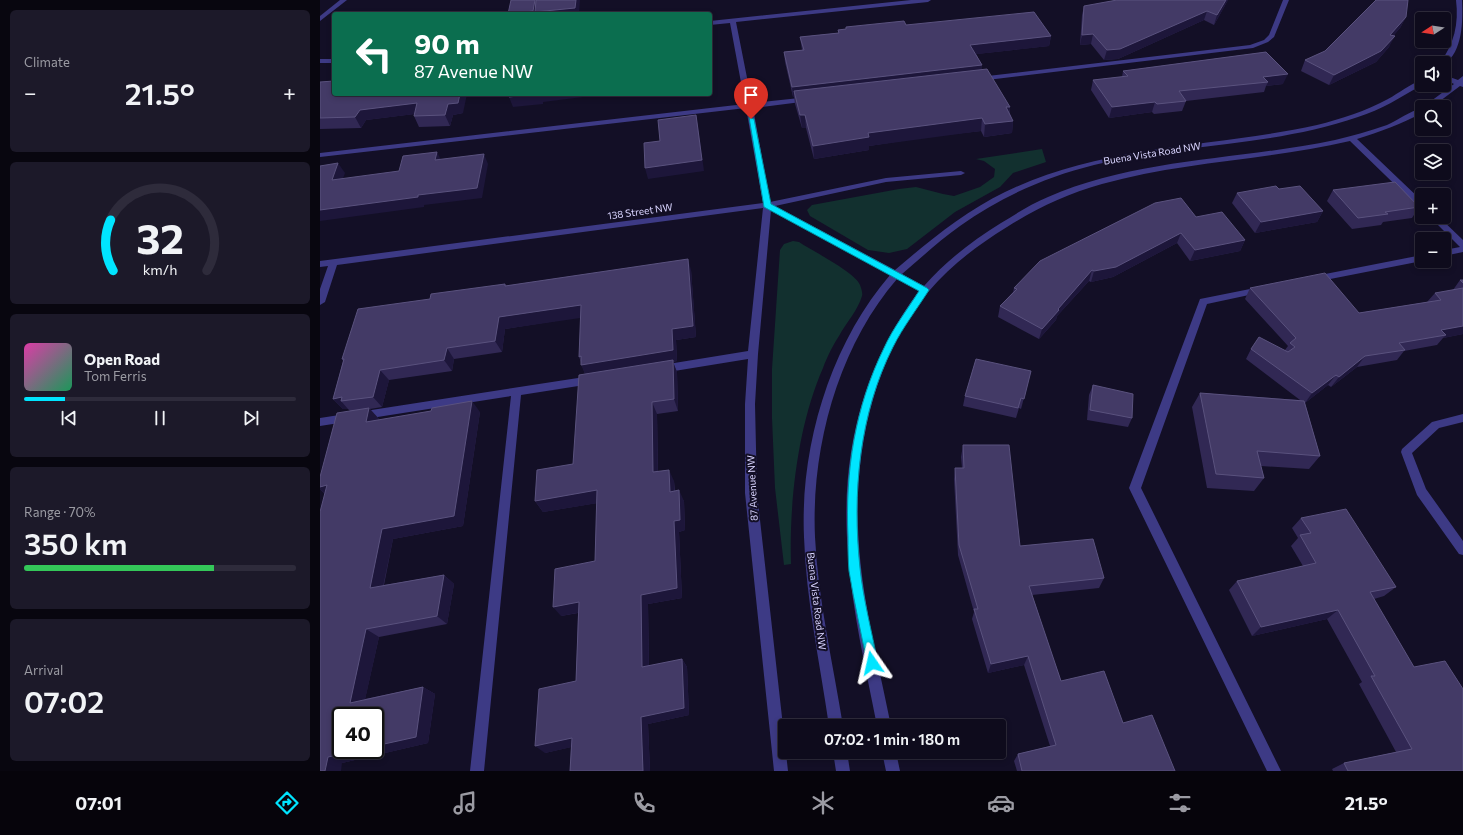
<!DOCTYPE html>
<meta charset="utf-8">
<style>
body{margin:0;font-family:Commissioner,sans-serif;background:#1c1929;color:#f1f3f6;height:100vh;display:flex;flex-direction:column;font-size:15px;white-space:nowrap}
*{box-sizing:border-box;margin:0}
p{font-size:13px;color:#9b9ba3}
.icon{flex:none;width:22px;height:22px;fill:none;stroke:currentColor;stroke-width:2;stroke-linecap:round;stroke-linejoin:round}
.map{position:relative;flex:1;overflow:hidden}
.drawer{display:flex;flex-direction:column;gap:10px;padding:10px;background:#08060f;width:320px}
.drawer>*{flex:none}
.guide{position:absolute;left:12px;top:12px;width:380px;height:84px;border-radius:4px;box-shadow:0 2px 6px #0003,0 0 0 1px #2e2b3b;background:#0b6e4f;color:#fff;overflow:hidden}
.needle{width:26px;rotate:258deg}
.controls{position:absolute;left:1095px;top:12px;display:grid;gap:8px}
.controls a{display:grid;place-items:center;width:36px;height:36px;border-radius:4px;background:#0e0b1c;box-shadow:0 2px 6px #0003,0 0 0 1px #2e2b3b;font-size:20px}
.speed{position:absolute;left:12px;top:707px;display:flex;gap:8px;font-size:20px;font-weight:700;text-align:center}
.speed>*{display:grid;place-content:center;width:52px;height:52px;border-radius:50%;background:#0e0b1c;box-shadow:0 2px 6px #0003,0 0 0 1px #2e2b3b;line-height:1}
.speed .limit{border:2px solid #111;border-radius:6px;background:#fff;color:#111}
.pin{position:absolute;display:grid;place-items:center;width:34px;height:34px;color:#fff;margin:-41px -17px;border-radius:50% 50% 50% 0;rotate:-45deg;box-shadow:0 0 4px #0007}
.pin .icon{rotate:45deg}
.me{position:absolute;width:44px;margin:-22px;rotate:349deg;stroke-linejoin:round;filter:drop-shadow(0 0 3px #0008)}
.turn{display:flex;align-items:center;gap:14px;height:84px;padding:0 16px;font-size:18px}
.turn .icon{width:52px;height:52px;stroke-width:2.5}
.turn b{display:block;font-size:28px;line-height:34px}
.big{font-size:30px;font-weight:600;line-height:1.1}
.drawer .card{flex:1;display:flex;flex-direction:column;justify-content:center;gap:6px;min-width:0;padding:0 14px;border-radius:6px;background:#1c1929}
.drawer .dial{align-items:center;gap:0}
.dial svg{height:104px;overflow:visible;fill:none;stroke:#2e2b3b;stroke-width:7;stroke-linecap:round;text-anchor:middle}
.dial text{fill:#f1f3f6;stroke:none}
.song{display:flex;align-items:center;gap:12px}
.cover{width:48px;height:48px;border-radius:6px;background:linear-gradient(135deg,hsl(320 70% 55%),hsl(150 70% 35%))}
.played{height:4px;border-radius:2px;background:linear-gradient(90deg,#00e5ff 15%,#2e2b3b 15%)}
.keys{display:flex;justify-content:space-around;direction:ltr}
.heat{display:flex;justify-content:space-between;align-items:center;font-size:22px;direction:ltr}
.charge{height:6px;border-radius:3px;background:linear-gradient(90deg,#34c759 70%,#2e2b3b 0)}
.trip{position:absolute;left:458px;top:719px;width:228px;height:40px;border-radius:4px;background:#0e0b1c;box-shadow:0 2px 6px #0003,0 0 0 1px #2e2b3b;font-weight:600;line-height:40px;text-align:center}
.tabs{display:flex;height:64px;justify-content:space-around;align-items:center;background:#06040b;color:#9b9ba3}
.tabs .icon{width:28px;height:28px}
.tabs .current{color:#00e5ff}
.tabs b{font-size:18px;color:#f1f3f6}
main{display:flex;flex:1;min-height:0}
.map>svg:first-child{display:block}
.green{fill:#12302f}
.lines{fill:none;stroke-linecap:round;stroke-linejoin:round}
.minor{fill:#3d3a85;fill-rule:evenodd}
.wall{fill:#312854}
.shaded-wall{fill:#1d163a}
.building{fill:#433a66;stroke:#5a527e}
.route{fill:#00e5ff;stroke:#0095a6}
.labels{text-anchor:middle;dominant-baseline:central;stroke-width:4;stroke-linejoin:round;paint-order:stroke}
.street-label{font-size:10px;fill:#d9d4ff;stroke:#130f26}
</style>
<main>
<section class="drawer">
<div class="card"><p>Climate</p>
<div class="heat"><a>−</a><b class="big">21.5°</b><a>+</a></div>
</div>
<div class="card dial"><svg viewBox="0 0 100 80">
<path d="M14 69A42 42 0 1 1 86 69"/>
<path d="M14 69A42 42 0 0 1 12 30" stroke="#00e5ff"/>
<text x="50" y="56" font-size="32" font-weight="700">32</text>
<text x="50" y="72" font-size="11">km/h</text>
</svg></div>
<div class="card">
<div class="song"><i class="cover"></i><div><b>Open Road</b><p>Tom Ferris</p></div></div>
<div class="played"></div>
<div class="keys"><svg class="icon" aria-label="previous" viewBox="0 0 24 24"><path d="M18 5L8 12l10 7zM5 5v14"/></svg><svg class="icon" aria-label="pause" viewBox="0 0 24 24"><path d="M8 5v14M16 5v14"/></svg><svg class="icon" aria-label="next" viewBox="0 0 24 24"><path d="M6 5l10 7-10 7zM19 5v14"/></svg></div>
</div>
<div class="card"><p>Range · 70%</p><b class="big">350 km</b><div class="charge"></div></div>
<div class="card"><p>Arrival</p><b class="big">07:02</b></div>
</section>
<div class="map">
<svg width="1143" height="771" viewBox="0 0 1143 771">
<rect width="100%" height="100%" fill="#130f26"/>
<!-- green -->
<g class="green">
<polygon points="722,149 726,162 693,173 680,187 635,212 587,249 569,253 548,250 490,216 487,210 492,205 579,189 596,187 623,194 634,196 660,187 674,177 675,169 664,161 656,159"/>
<path d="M 473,241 L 479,242 C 491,250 536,273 540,285 C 541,288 543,293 542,296 C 538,310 526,323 519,336 C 513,345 507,357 503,368 C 478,425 469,502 471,564 L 464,565 L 455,488 L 452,418 L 452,369 L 460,250 L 464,244 Z"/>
</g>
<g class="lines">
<!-- minor -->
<g class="minor">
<polygon points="20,0 27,0 0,21 0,16"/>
<path d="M 591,0 L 611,0 L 608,2 L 416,22 L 432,103 L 489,97 L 493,99 L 489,101 L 433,108 L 450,202 L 566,178 L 641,171 L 645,173 L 641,175 L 566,182 L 455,206 L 575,270 C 609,241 644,212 685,192 C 784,144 892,148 997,125 C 1021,119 1046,111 1068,99 C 1079,93 1090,84 1102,80 L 1102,85 C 1081,97 1061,110 1038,117 C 952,147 860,143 774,165 C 726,177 680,197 640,226 C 620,240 601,258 582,274 L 604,286 C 626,261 652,241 681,223 C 696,214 711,204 728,197 C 818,158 920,160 1015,140 C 1032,136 1050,131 1067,125 C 1078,120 1090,111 1102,108 L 1102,113 C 1081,124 1060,132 1037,139 L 1102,201 L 1102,209 L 1099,208 L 1030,141 C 949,160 863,161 782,184 C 747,194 717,208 687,227 C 658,245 631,265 609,291 C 555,356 535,444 538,527 C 540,594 558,660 571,726 L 557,726 C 546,669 532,611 528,553 C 520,458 541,368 599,291 L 577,279 C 518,347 491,448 495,537 C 498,600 513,663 523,726 L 509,726 C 500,663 486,600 484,537 C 480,446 510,345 570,275 L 451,210 L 438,354 L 435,404 L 437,493 L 468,771 L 454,771 L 425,493 L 425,404 L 428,359 L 342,373 L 339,372 L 337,369 L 339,366 L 342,365 L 428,351 L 443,208 L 17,265 L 5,302 L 0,305 L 0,289 L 8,266 L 0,267 L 0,261 L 443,203 L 426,108 L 0,157 L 0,153 L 425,104 L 410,23 L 390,25 L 390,21 Z"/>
<polygon points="963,0 969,0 954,37 948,42 933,48 659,81 656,79 659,77 930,45 944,40 949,35"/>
<path d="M 1136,0 L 1142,0 C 1143,21 1143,51 1124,65 L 1124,63 L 1120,63 C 1134,44 1139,24 1136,0 Z"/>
<rect x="0" y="59" width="14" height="4"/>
<polygon points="1124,75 1138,80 1143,76 1143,87 1140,86 1112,107 1103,107 1134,84 1124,79"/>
<polygon points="1110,217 1119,217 1143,240 1143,252 1124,256 1124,250 1140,247"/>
<polygon points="1102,255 1102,261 995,282 991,279 995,276"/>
<polygon points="940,287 943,288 945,290 943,292 887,304 821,488 961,771 947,771 809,488 880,299"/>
<polygon points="271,376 275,377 276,380 275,383 271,384 201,395 164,771 150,771 191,396 0,426 0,418"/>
<polygon points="1143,414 1143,422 1119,428 1092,453 1106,489 1143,541 1143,555 1139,554 1097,495 1081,452 1082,449 1112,422"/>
<polygon points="513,752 527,752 530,771 516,771"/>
<polygon points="562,752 576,752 580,771 566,771"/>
</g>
</g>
<!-- wall -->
<g class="wall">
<polygon points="908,0 894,25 884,20 798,59 784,60 771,44 760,45 762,15 764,6"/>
<polygon points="1086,17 1080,28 1073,36 1069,47 1056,62 1009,85 981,71 985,60"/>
<polygon points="586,25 731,36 729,46 656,54 662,65 662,69 690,107 690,114 693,121 692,133 664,137 661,131 608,137 549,146 549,150 494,159 486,128 482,128 475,104 474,97 473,97 465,62 464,52 482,50 480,37 518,33 518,30 526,29 526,27"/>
<polygon points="946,52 963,84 946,86 944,92 866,101 862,111 834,114 832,112 789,118 771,90 773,80 802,77 803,71"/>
<polygon points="0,82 143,113 133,115 130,126 99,127 94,116 94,114 46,120 41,128 0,129"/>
<polygon points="959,189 1003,211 997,222 935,233 912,203 917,193"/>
<polygon points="1013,190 1099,207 1092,218 1063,222 1061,225 1032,229 1007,201"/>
<polygon points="876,217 925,240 920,251 870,261 857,243 793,277 771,282 769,281 737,316 736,320 719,339 678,317 680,306 693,292 694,288"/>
<polygon points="371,270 376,337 356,340 357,361 353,362 357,372 358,411 337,414 338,471 354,481 355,491 364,501 365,530 359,532 362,598 328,604 329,666 362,659 367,667 369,715 328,724 330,771 250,771 251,747 225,753 256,681 258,613 241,616 275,561 277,503 223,512 215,501 253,464 265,374 261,362 259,357 261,317 185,329 182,352 134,359 132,371 69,380 62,407 50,409 59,419 59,420 160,412 143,526 73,539 64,585 124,575 134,584 127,624 59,637 45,699 103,687 115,694 108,743 22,763 5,494 0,489 0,477 30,411 28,409 23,409 13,399 23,361 22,359 110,299 185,284 186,286"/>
<polygon points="1140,280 1143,280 1143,334 1123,338 1117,345 1084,351 1077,360 1037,367 1011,387 1008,385 985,403 1000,456 989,469 941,466 944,478 934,491 887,488 872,407 880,393 980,400 926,359 931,349 965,350 968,346 925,299 930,288 1039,313 1107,302 1115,293 1133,290"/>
<polygon points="711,371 701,409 699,408 696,418 643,406 645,396"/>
<polygon points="773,385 812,418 808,427 767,420 769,395"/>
<polygon points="643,445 700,546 784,578 779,588 712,595 741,681 803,723 855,771 697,771 694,761 698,754 730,746 704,665 668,673 652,619 654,612 638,555 634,479 635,468 642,468 641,457"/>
<polygon points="981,518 1076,587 1064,596 1054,599 1143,771 1013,771 1012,769 1024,763 1076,752 1039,684 1042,682 1007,619 932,636 909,590 917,581 983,566 971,546 978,538 972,528"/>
</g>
<!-- shaded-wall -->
<g class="shaded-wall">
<polygon points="215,0 260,0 259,14 188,14"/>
<polygon points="906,0 908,0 894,25 897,15"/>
<polygon points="887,11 884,20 798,59 784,60 787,50"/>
<polygon points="1086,17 1080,28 1065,45 1070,35"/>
<polygon points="773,34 771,44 760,45 762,35"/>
<polygon points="731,36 729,46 649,55 650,45"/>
<polygon points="1075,36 1069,47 1056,62 1009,85 1014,75"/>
<polygon points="662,65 662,75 474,91 474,97 473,97 472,87"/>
<polygon points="968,74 963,84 946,86 948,82 943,77"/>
<polygon points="140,94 147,94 143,113 133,115 130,126 125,115 128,104"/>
<polygon points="214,94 287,94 223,102 223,104 193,107 189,97"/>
<polygon points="835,102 832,112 789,118 792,107"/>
<polygon points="97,103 103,113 46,120 41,128 35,117 40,110"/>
<polygon points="686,107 690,107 689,120"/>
<polygon points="376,115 378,125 384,171 328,179 325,168"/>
<polygon points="480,115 485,115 486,128 482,128"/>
<polygon points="662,118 661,131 549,146 549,150 494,159 493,146 548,133"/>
<polygon points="693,121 692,133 664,137 665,124"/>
<polygon points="117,152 122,162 115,160"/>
<polygon points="164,154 168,164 162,198 104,205 104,207 0,221 0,210 98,195"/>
<polygon points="18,163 25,173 19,190 12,180"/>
<polygon points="1003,211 997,222 935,233 941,222"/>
<polygon points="861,233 857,243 793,277 771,282 774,271"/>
<polygon points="925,240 920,251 870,261 875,250"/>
<polygon points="368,259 371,270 376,337 356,340 357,361 353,362 357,372 358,411 354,399 266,376 261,365 263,365 259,357 352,329"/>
<polygon points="772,270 769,281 737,316 736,320 719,339 722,329 738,309"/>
<polygon points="261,305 267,317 185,329 182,352 175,341 179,317"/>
<polygon points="1143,326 1143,334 1123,338 1126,335 1121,330"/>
<polygon points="127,348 134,359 132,371 124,360"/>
<polygon points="1045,356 1037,367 1011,387 1019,377"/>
<polygon points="60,370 69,380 62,407 53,397"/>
<polygon points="1016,375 1008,385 985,403 992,393"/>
<polygon points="22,397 21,401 28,409 23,409 13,399"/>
<polygon points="152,401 160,412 143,526 73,539 61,596 50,588 62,529"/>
<polygon points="332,402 337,414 338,484 333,472"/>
<polygon points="49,408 59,419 56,433 46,422"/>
<polygon points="349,470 354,481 355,503 350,492"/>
<polygon points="7,485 9,497 0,489 0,487"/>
<polygon points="277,490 284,502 223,512 215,501"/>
<polygon points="359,490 364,501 365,530 359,532 362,598 328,604 329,675 322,667 321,595 354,521"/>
<polygon points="124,575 134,584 127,624 117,616"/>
<polygon points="259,602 267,611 241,616 233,607"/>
<polygon points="1018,610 1007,619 932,636 941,627"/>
<polygon points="46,629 59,637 43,709 30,703"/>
<polygon points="708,656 704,665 668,673 671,664"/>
<polygon points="362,659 367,667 369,715 328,724 330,771 323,771 321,717"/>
<polygon points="103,687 115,694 108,743 22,763 21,771 5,771 8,757 39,750 55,750 55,746"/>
<polygon points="252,738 261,745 225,753 215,746"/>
</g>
<!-- building -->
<g class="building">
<polygon points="191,0 215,0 213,11 188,14"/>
<polygon points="216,0 256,0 255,8 215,12"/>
<polygon points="797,0 906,0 897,15 887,11 800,49 787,50 773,34 762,35 764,6"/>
<polygon points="1056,0 1088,0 1086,17 1070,35 1075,36 1061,51 1014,75 985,60 1005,51"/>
<polygon points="714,12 731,36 650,45 662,65 472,87 464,52 484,50 480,37 519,33 518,30 526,29 526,27 584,21 586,25"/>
<polygon points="946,52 968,74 943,77 948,82 859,91 866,101 837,104 835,102 792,107 773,80 808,76 803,71"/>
<polygon points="667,69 690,107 686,107 693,121 665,124 662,118 609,125 548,133 549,137 493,146 485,115 480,115 474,91"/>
<polygon points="14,81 14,94 140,94 138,103 128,104 125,115 94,116 97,103 40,110 35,117 0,118 0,82"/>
<polygon points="189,94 214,94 189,97"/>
<polygon points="376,115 382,160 325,168 324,143 340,141 338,120"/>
<polygon points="117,152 115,160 164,154 157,188 98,195 98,197 0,210 0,166 18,163 12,180 79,171 83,156"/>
<polygon points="1075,182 1099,207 1065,212 1068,214 1038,218 1013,190"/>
<polygon points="956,186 959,189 980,186 1003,211 941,222 917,193"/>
<polygon points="861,198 876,217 902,212 925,240 875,250 861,233 796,267 774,271 772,270 738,309 739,310 722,329 680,306 697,289 694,288 720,261 835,203"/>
<polygon points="368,259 373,326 352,329 353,350 261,365 261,356 259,357 261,305 179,317 175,341 127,348 124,360 60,370 53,397 21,401 22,397 13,399 24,359 22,359 38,309 110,299 111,294 185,284 185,286"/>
<polygon points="1005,273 1039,313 1121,300 1115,293 1143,288 1143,326 1121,330 1126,335 1079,343 1085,350 1045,356 1019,377 1016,375 992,393 931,349 939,337 968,352 975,347 970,343 976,338 930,288"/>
<polygon points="1140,280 1143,280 1143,283"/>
<polygon points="656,359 711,371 704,399 701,398 698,408 645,396"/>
<polygon points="353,360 354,399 332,402 333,472 349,470 350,492 359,490 360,520 354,521 357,588 321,595 322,667 362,659 364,708 321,717 323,771 250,771 252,738 215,746 219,689 256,681 259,602 233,607 235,569 275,561 277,490 215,501 217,470 253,464 259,375"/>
<polygon points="773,385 813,394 812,418 770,410"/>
<polygon points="880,393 984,401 1000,456 937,451 944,478 896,474"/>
<polygon points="152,401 134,516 62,529 50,588 124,575 117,616 46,629 30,703 103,687 96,737 55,746 55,716 21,716 21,750 39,750 8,757 5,771 0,771 0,512 7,485 0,487 0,477 17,413 49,408 46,422 111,411 112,408"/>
<polygon points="643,445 689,445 700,546 773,539 784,578 709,586 741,681 784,671 803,723 832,715 855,771 702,771 698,754 736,745 708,656 671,664 654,609 658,609 639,545 635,468 644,468"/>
<polygon points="1026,509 1076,587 1050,592 1094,667 1125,661 1143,689 1143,771 1028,771 1024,763 1092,749 1051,676 1055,676 1018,610 941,627 917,581 996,563 980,535 991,533 981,518"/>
</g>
<!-- route -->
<path class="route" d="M 429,117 L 434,119 L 451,204 L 607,288 L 609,290 C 597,309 583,327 573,347 C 539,414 532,494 540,568 C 543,598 552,633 558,663 L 557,667 L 552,669 L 548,667 L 547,663 C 541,632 534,602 529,571 C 528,560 528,548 528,537 C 525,471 535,407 564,348 C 573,328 587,310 599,291 L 444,207 Z"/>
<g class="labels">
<!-- street labels -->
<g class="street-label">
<text transform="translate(832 153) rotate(-9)">Buena Vista Road NW</text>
<text transform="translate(320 211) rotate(-8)">138 Street NW</text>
<text transform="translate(432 488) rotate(-93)">87 Avenue NW</text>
<text transform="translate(497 601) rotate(83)">Buena Vista Road NW</text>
</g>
</g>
</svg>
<div class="controls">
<a><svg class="needle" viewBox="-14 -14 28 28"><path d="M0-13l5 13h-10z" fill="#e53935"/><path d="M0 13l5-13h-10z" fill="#9b9ba3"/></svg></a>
<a><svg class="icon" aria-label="sound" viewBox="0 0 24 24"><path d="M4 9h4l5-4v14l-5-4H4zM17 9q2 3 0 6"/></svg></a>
<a><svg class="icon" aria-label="search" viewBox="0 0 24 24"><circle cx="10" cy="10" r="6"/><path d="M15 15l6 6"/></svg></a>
<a><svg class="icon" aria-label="layers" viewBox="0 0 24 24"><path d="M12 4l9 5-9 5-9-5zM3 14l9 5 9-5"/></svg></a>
<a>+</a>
<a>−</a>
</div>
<div class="speed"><div class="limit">40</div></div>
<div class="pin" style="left:431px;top:119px;background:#d93025"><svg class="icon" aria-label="arrive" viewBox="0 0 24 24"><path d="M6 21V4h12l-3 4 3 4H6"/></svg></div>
<svg class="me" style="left:552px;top:663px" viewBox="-20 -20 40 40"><path d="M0-17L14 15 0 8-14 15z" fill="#00e5ff" stroke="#fff" stroke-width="4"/></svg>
<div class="trip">07:02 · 1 min · 180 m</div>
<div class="guide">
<div class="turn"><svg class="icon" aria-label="left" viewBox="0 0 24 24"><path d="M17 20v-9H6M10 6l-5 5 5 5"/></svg><div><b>90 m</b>87 Avenue NW</div></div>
</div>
</div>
</main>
<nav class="tabs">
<b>07:01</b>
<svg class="icon current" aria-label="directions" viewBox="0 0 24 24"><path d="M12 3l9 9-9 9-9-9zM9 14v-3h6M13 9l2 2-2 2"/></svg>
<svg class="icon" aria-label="music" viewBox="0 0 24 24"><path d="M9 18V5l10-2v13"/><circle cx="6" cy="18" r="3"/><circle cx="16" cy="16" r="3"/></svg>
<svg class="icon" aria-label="phone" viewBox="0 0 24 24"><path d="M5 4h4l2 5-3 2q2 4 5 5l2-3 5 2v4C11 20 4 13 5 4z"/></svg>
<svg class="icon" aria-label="climate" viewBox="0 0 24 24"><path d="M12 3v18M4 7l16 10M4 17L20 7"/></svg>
<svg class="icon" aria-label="car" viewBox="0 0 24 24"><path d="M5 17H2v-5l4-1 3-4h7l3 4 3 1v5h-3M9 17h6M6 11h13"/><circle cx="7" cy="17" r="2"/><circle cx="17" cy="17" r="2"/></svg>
<svg class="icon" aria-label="filters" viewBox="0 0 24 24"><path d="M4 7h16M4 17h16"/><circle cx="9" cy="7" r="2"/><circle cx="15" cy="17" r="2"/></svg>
<b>21.5°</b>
</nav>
